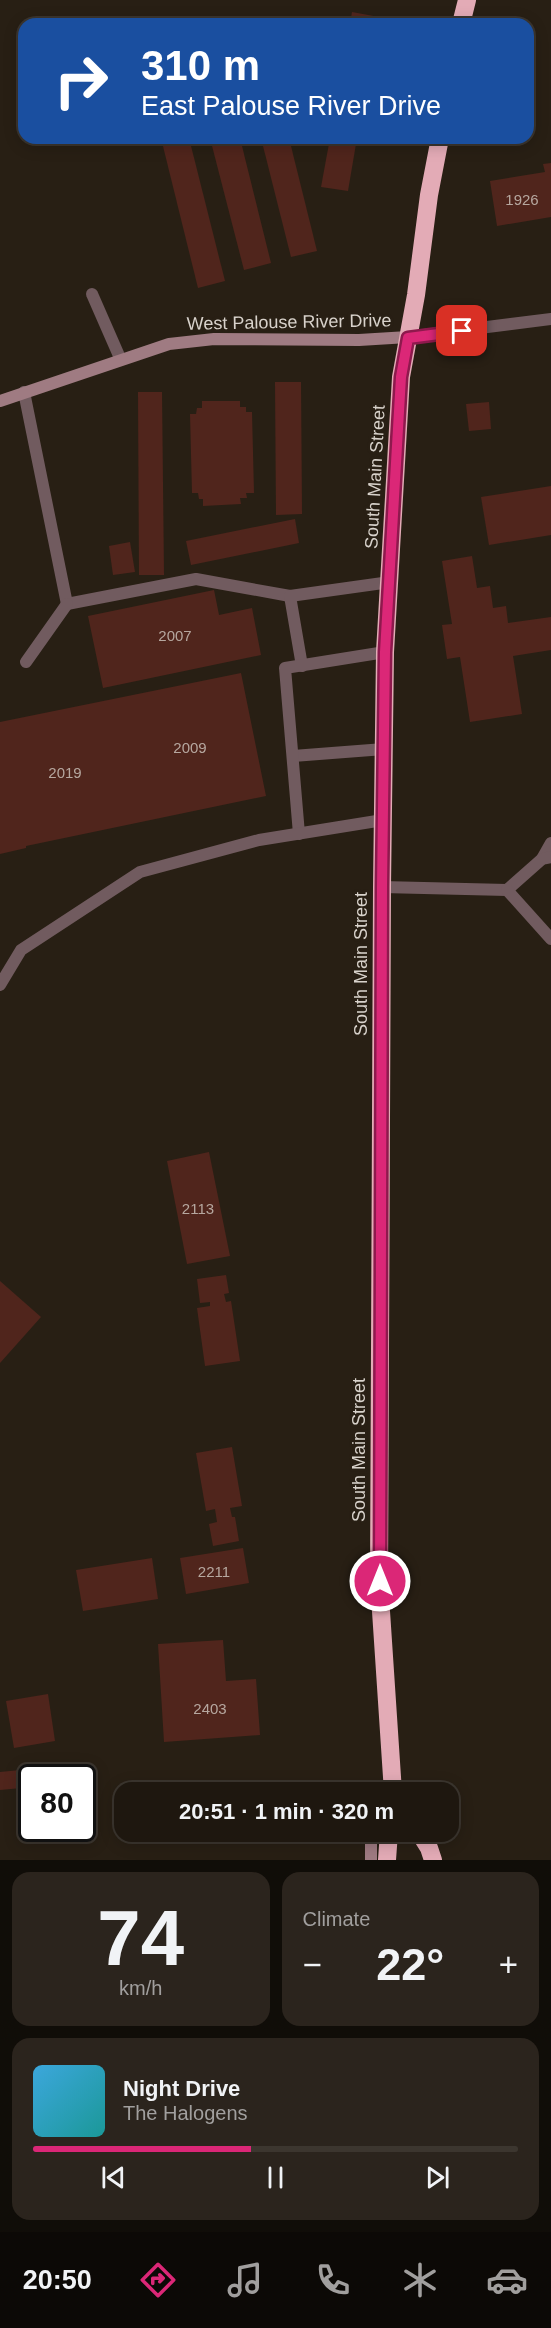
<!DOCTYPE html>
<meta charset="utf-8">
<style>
body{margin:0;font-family:Arial,sans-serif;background:#2b241d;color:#f1f3f6;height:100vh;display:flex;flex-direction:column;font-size:22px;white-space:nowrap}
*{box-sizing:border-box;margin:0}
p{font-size:20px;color:#a19f9e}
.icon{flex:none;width:33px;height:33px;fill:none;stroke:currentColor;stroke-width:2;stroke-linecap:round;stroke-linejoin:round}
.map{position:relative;height:1860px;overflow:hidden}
.panel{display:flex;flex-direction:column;gap:12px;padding:12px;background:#100d08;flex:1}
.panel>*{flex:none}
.hud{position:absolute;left:18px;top:18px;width:516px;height:126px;border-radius:18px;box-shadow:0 3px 15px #0003,0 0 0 2px #3c362f;background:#1a4fa0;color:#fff;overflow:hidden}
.speed{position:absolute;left:18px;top:1764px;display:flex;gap:12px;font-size:30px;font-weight:700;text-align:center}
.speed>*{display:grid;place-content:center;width:78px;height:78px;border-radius:50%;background:#1e170f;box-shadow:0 3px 15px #0003,0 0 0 2px #3c362f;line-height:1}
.speed .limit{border:3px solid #111;border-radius:9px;background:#fff;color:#111}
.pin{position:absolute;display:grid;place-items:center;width:51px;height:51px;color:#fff;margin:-26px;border-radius:12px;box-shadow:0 3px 9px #0006}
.me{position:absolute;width:66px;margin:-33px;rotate:0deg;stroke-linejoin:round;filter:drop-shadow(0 0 4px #0008)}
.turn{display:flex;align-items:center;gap:21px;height:126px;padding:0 24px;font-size:27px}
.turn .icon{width:78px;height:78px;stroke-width:2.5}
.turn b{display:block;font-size:42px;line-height:51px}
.big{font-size:45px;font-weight:600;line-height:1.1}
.panel .tile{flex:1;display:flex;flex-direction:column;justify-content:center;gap:9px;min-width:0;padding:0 21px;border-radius:18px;background:#2b241d}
.panel .dial{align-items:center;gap:0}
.dial b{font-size:78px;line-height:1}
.song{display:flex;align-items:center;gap:18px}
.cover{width:72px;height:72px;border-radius:9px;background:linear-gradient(135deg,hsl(200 70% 55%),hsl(180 70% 35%))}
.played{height:6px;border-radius:3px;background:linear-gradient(90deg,#db2777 45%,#3c362f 45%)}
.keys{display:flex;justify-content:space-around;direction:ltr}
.heat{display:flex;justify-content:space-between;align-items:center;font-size:33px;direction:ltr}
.panel .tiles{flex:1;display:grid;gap:12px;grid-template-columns:1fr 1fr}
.tile:last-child{grid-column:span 2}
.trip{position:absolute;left:114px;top:1782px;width:345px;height:60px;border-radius:18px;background:#1e170f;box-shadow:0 3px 15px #0003,0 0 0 2px #3c362f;font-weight:600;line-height:60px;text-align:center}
.tabs{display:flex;height:96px;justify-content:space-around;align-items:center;background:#0c0906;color:#a19f9e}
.tabs .icon{width:42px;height:42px}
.tabs .on{color:#db2777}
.tabs b{font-size:27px;color:#f1f3f6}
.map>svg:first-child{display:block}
.building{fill:#50251c}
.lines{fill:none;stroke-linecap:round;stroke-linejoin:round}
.lane{stroke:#715b5f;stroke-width:12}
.street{stroke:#715b5f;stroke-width:12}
.secondary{stroke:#9f7b82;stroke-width:12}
.highway{stroke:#e3abb6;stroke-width:18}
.route-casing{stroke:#8e194d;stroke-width:15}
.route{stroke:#db2777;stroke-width:10}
.labels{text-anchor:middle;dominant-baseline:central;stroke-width:6;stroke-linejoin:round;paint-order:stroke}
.number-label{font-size:15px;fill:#b6a79f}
.street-label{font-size:18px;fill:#d8d2cb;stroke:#281f14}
</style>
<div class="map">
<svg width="551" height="1860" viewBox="0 0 551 1860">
<rect width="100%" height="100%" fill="#281f14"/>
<!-- building -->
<g class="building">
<polygon points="352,12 379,17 378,24 350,24"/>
<polygon points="161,138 189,138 225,281 198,288"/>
<polygon points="210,138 240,138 271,263 244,270"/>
<polygon points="261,138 289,138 317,251 291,257"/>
<polygon points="330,138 357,138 348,191 321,187"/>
<polygon points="551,163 551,217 497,226 490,181 545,172 543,164"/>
<polygon points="275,382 301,382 302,514 276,515"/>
<polygon points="138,392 162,392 164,575 139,575"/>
<polygon points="202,401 240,401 240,407 246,407 246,412 252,412 254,493 246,493 247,498 240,498 241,504 203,506 203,499 199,499 198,493 192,493 190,414 196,414 197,408 202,408"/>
<polygon points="489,402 491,429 469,431 466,404"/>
<polygon points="551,486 551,535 489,545 481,497"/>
<polygon points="295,519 299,543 191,565 186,541"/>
<polygon points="130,542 135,572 113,575 109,546"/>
<polygon points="472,556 477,588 490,586 493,608 506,606 508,623 551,617 551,650 513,656 522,714 470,722 460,657 447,659 442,625 452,624 442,561"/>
<polygon points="214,590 219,615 252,608 261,655 103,688 88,616"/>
<polygon points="241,673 266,796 26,846 26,848 0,854 0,722"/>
<polygon points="209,1152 230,1256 187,1264 167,1161"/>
<polygon points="226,1275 229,1293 224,1294 226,1302 231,1301 240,1361 205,1366 197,1308 210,1306 210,1302 200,1303 197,1279"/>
<polygon points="0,1281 41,1317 0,1363"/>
<polygon points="232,1447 242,1506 230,1508 232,1517 235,1517 239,1541 213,1546 209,1524 217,1522 215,1509 206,1511 196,1453"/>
<polygon points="243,1548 249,1583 186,1594 180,1558"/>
<polygon points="152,1558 158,1599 83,1611 76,1570"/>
<polygon points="223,1640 226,1681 256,1679 260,1735 164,1742 158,1644"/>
<polygon points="48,1694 55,1741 14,1748 6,1701"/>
<polygon points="71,1765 72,1778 32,1778 32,1787 0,1790 0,1772"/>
</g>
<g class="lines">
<!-- lane -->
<g class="lane">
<polyline points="92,294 120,358"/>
<polyline points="24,392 67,604 196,579 290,596"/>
<polyline points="26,662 67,604"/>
<polyline points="302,666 290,596 390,582"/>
<polyline points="293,756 384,749"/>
<polyline points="299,834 285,668 385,652"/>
<polyline points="542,859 551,843"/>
<polyline points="382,887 507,890 542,859 551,857"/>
<polyline points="507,890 551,939"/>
<polyline points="0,985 21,950 140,872 259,840 383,820"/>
</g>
<!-- street -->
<polyline class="street" points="408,337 551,319"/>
<!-- secondary -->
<g class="secondary">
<polyline points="0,401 169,344 214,339 359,340 408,337"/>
<polyline points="371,1832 371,1860"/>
</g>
<!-- highway -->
<g class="highway">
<polyline points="461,24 467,0"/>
<polyline points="393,1792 379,1581 382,887 385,652 401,377 416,295 429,195 440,138"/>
<polyline points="419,1832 429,1848 433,1860"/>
<polyline points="387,1860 389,1832"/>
</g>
</g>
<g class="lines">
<defs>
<polyline id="route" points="380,1581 382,887 385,652 401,377 408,338 462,331"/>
</defs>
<!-- route casing -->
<use href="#route" class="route-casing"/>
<!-- route -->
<use href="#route" class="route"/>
</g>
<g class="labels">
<!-- number labels -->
<g class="number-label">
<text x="522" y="199">1926</text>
<text x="175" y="635">2007</text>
<text x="190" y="747">2009</text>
<text x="65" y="772">2019</text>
<text x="198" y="1208">2113</text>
<text x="214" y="1571">2211</text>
<text x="210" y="1708">2403</text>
</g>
<!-- street labels -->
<g class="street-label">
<text transform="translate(289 322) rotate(-1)">West Palouse River Drive</text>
<text transform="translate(375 477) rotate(-87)">South Main Street</text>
<text transform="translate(361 964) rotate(-90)">South Main Street</text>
<text transform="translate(359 1450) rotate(-90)">South Main Street</text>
</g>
</g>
</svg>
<div class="speed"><div class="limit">80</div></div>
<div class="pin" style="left:462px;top:331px;background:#d93025"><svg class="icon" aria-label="arrive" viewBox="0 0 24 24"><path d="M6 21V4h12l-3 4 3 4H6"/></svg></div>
<svg class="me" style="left:380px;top:1581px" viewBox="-20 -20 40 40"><circle r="17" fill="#db2777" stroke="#fff" stroke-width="3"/><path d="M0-11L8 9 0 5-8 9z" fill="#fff"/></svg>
<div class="trip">20:51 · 1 min · 320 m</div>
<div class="hud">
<div class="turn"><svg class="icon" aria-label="right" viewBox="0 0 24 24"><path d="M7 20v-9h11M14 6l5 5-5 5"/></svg><div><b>310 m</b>East Palouse River Drive</div></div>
</div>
</div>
<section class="panel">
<div class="tiles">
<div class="tile dial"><b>74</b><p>km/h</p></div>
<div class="tile"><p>Climate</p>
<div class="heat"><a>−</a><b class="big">22°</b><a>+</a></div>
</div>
<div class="tile">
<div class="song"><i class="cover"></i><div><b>Night Drive</b><p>The Halogens</p></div></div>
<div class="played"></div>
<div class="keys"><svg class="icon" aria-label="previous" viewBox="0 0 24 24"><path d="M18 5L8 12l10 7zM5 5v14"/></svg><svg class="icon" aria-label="pause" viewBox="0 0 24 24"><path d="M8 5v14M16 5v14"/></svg><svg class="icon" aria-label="next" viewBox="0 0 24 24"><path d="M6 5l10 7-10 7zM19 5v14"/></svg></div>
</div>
</div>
</section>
<nav class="tabs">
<b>20:50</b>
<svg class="icon on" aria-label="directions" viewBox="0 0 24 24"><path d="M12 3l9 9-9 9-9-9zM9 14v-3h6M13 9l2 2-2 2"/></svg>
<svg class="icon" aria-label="music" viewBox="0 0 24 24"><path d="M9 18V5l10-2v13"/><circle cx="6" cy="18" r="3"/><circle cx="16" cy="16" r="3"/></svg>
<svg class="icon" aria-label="phone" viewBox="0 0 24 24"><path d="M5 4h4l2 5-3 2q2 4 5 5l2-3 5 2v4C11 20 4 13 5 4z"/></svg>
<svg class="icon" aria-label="climate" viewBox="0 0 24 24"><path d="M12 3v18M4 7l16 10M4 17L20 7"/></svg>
<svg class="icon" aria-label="car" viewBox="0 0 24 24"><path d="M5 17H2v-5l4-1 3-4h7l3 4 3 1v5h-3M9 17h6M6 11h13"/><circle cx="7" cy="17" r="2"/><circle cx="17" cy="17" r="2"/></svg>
</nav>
